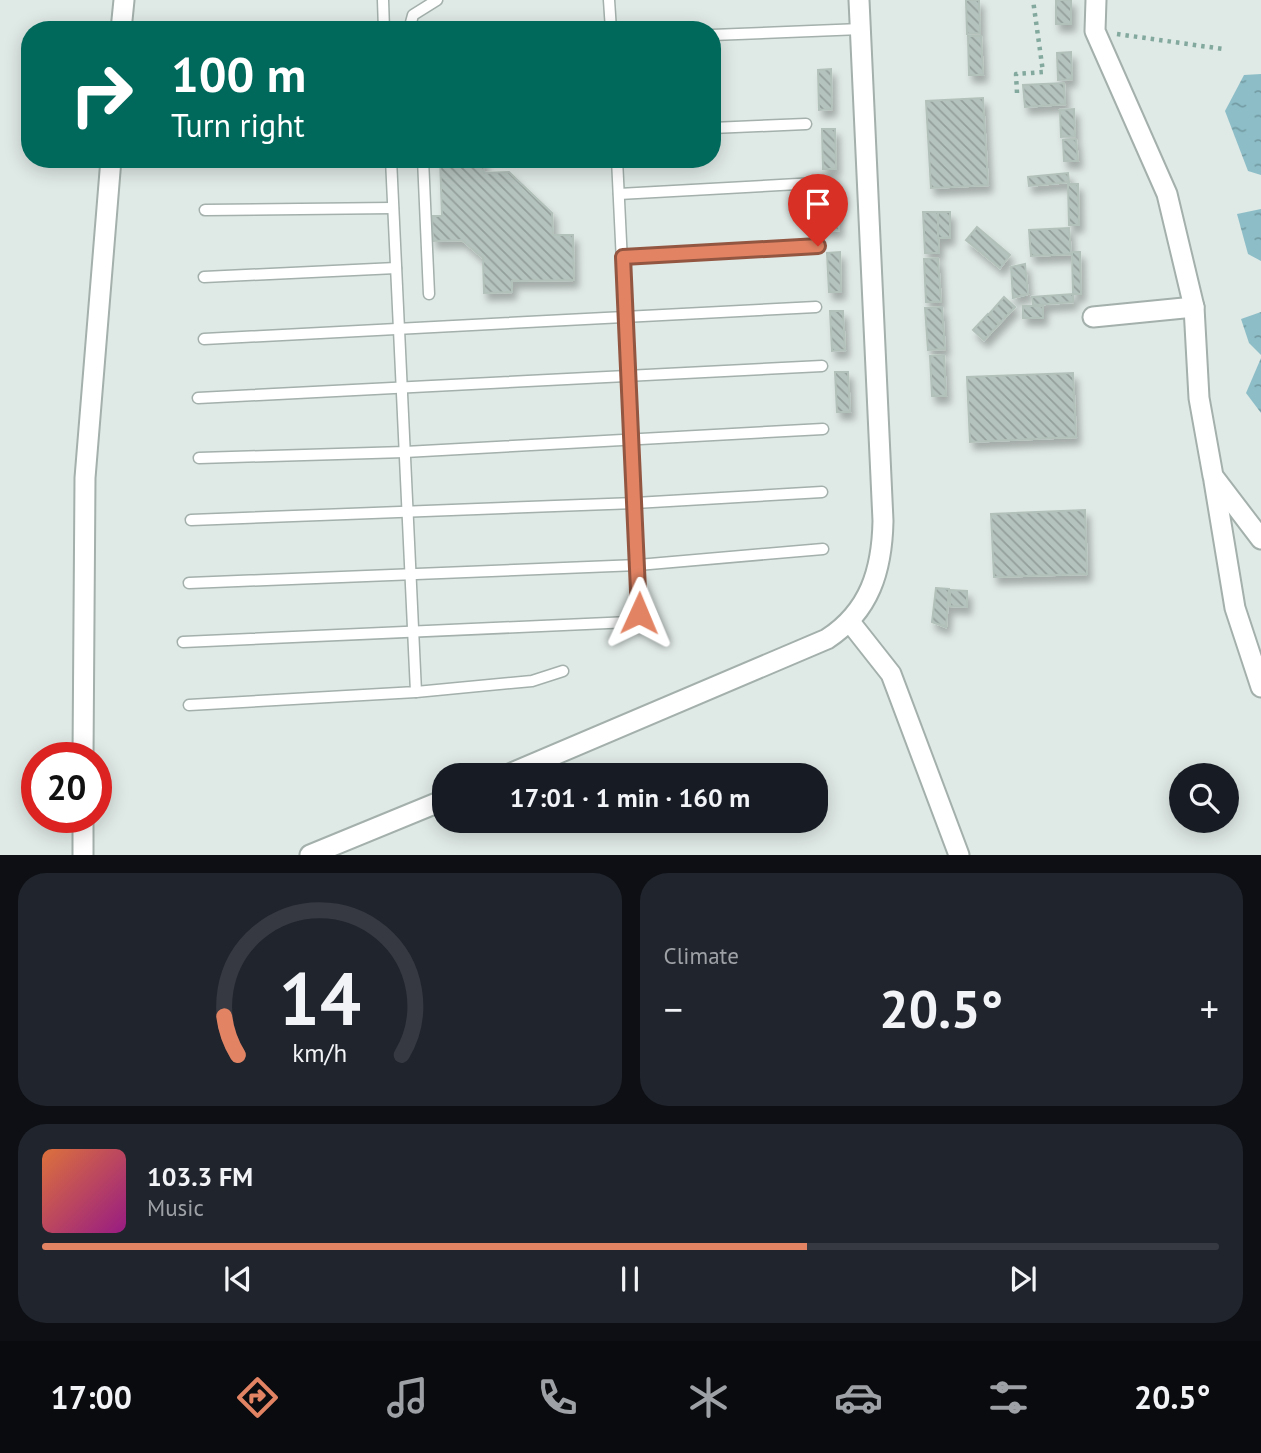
<!DOCTYPE html>
<meta charset="utf-8">
<style>
body{margin:0;font-family:"PT Sans",sans-serif;background:#20242c;color:#f1f3f6;height:100vh;display:flex;flex-direction:column;font-size:26px;white-space:nowrap}
*{box-sizing:border-box;margin:0}
p{font-size:23px;color:#9ea1a6}
.icon{flex:none;width:38px;height:38px;fill:none;stroke:currentColor;stroke-width:2;stroke-linecap:round;stroke-linejoin:round}
.map{position:relative;height:855px;overflow:hidden}
.side{display:flex;flex-direction:column;gap:18px;padding:18px;background:#0d0f14;flex:1}
.side>*{flex:none}
.top-card{position:absolute;left:21px;top:21px;width:700px;height:147px;border-radius:28px;box-shadow:0 4px 18px #0003;background:#00695c;color:#fff;overflow:hidden}
.controls{position:absolute;left:1169px;top:763px;display:grid;gap:14px}
.controls a{display:grid;place-items:center;width:70px;height:70px;border-radius:50%;background:#171b24;box-shadow:0 4px 18px #0003;font-size:35px}
.speed{position:absolute;left:21px;top:742px;display:flex;gap:14px;font-size:35px;font-weight:700;text-align:center}
.speed>*{display:grid;place-content:center;width:91px;height:91px;border-radius:50%;background:#171b24;box-shadow:0 4px 18px #0003;line-height:1}
.speed .limit{border:10px solid #d22;background:#fff;color:#111}
.pin{position:absolute;display:grid;place-items:center;width:60px;height:60px;color:#fff;margin:-72px -30px;border-radius:50% 50% 50% 0;rotate:-45deg;box-shadow:0 0 7px #0007}
.pin .icon{rotate:45deg}
.me{position:absolute;width:77px;margin:-38px;rotate:1deg;stroke-linejoin:round;filter:drop-shadow(0 0 5px #0008)}
.turn{display:flex;align-items:center;gap:24px;height:147px;padding:0 35px;font-size:32px}
.turn .icon{width:91px;height:91px;stroke-width:2.5}
.turn b{display:block;font-size:49px;line-height:60px}
.big{font-size:52px;font-weight:700;line-height:1.1}
.side .card{flex:1;display:flex;flex-direction:column;justify-content:center;gap:10px;min-width:0;padding:0 24px;border-radius:28px;background:#20242c}
.side .dial{align-items:center;gap:0}
.dial svg{height:182px;overflow:visible;fill:none;stroke:#363941;stroke-width:7;stroke-linecap:round;text-anchor:middle}
.dial text{fill:#f1f3f6;stroke:none}
.song{display:flex;align-items:center;gap:21px}
.cover{width:84px;height:84px;border-radius:10px;background:linear-gradient(135deg,hsl(20 70% 55%),hsl(310 70% 35%))}
.played{height:7px;border-radius:4px;background:linear-gradient(90deg,#e28464 65%,#363941 65%)}
.keys{display:flex;justify-content:space-around;direction:ltr}
.heat{display:flex;justify-content:space-between;align-items:center;font-size:38px;direction:ltr}
.side .tiles{flex:1;display:grid;gap:18px;grid-template-columns:1fr 1fr}
.card:last-child{grid-column:span 2}
.trip{position:absolute;left:432px;top:763px;width:396px;height:70px;border-radius:28px;background:#171b24;box-shadow:0 4px 18px #0003;font-weight:700;line-height:70px;text-align:center}
.menu{display:flex;height:112px;justify-content:space-around;align-items:center;background:#090b0e;color:#9ea1a6}
.menu .icon{width:49px;height:49px}
.menu .selected{color:#e28464}
.menu b{font-size:32px;color:#f1f3f6}
.map>svg:first-child{display:block}
.water{fill:url(#water-ripples)}
.building{fill:url(#building-back-hatch);stroke:#b3c1bb;stroke-width:2;filter:url(#shadow)}
.lines{fill:none;stroke-linecap:round;stroke-linejoin:round}
.lane-casing{stroke:#a3b0ab;stroke-width:13}
.street-casing{stroke:#a3b0ab;stroke-width:23}
.path{stroke:#83a99e;stroke-width:4.5;stroke-dasharray:3.5 5;stroke-linecap:butt}
.lane{stroke:#fff;stroke-width:10}
.street{stroke:#fff;stroke-width:19}
.route-casing{stroke:#935641;stroke-width:18}
.route{stroke:#e28464;stroke-width:12}
</style>
<div class="map">
<svg width="1261" height="855" viewBox="0 0 1261 855">
<defs>
<pattern id="water-ripples" width="26" height="14" patternUnits="userSpaceOnUse" patternTransform="scale(1.75)"><rect width="26" height="14" fill="#8dbec8"/><path d="M2 4q2-2 4 0t4 0M15 11q2-2 4 0t4 0" fill="none" stroke="#739ba3"/></pattern>
<pattern id="building-back-hatch" width="6" height="6" patternUnits="userSpaceOnUse" patternTransform="scale(1.75)"><rect width="6" height="6" fill="#b5c3be"/><path d="M-1 5l2 2M0 0l6 6M5-1l2 2" fill="none" stroke="#939f9b"/></pattern>
<filter id="shadow"><feDropShadow dx="4" dy="7" stdDeviation="3.5" flood-color="#0004"/></filter>
</defs>
<rect width="100%" height="100%" fill="#dfe9e5"/>
<!-- water -->
<g class="water">
<polygon points="1261,74 1261,175 1248,171 1225,111 1244,75"/>
<polygon points="1261,209 1261,261 1248,254 1237,214"/>
<polygon points="1261,312 1261,355 1249,343 1241,319"/>
<polygon points="1261,358 1261,413 1246,393"/>
</g>
<!-- building -->
<g class="building">
<polygon points="966,0 979,0 980,33 967,34"/>
<rect x="1056" y="0" width="15" height="24"/>
<polygon points="968,36 981,36 983,75 969,75"/>
<polygon points="1071,52 1072,79 1058,80 1057,53"/>
<polygon points="831,69 832,109 819,110 818,70"/>
<polygon points="1064,83 1065,104 1025,107 1023,85"/>
<polygon points="983,98 988,185 931,188 926,101"/>
<polygon points="1074,109 1075,136 1061,137 1060,110"/>
<polygon points="822,129 835,129 836,169 823,169"/>
<polygon points="1076,139 1078,161 1064,161 1063,140"/>
<polygon points="440,159 483,159 484,173 509,172 552,213 553,235 573,235 574,280 512,281 512,292 484,293 483,258 462,240 433,241 432,216 442,216"/>
<polygon points="1068,173 1069,182 1029,186 1028,177"/>
<polygon points="1068,184 1078,184 1079,225 1069,225"/>
<polygon points="838,190 839,230 827,231 825,191"/>
<polygon points="923,212 938,212 939,253 925,253"/>
<rect x="938" y="212" width="12" height="26"/>
<polygon points="977,227 1010,255 1000,268 966,240"/>
<polygon points="1069,228 1071,254 1031,256 1029,230"/>
<polygon points="840,252 841,292 829,292 827,253"/>
<polygon points="1072,252 1080,252 1081,294 1073,294"/>
<polygon points="938,258 941,302 926,302 924,259"/>
<polygon points="1025,264 1028,294 1013,298 1011,267"/>
<polygon points="1073,294 1073,302 1033,305 1032,297"/>
<polygon points="1004,297 1015,307 999,324 989,314"/>
<rect x="1023" y="306" width="20" height="12"/>
<polygon points="942,307 945,349 928,350 925,308"/>
<polygon points="830,311 843,311 845,350 832,351"/>
<polygon points="988,314 999,324 984,340 973,330"/>
<polygon points="944,355 946,396 932,396 930,356"/>
<polygon points="835,372 848,372 850,412 837,412"/>
<polygon points="1073,373 1076,437 970,442 967,377"/>
<polygon points="1085,510 1087,574 994,577 991,514"/>
<polygon points="936,588 949,589 946,627 932,622"/>
<polygon points="950,590 967,591 967,607 950,606"/>
</g>
<g class="lines">
<defs>
<g id="lane">
<polyline points="383,0 384,30"/>
<polyline points="609,0 611,30"/>
<polyline points="409,30 413,15 437,0"/>
<polyline points="712,35 861,29"/>
<polyline points="712,128 806,124"/>
<polyline points="423,159 429,294"/>
<polyline points="619,194 816,183"/>
<polyline points="205,210 393,208"/>
<polyline points="623,257 818,246"/>
<polyline points="204,277 396,268"/>
<polyline points="204,339 816,307"/>
<polyline points="198,398 822,366"/>
<polyline points="199,458 405,452 823,429"/>
<polyline points="191,520 635,503 822,492"/>
<polyline points="189,583 638,565 823,549"/>
<polyline points="183,642 630,622 639,613 617,159"/>
<polyline points="416,692 532,681 563,671"/>
<polyline points="189,705 416,692 391,159"/>
</g>
<g id="street">
<polyline points="1096,0 1095,31 1167,194 1194,307"/>
<polyline points="121,30 124,0"/>
<polyline points="1093,317 1194,307 1199,398 1213,476 1261,539"/>
<polyline points="1214,481 1235,608 1261,687"/>
<polyline points="850,622 891,674 959,855"/>
<polyline points="83,758 85,478 111,159"/>
<path d="M 507,775 L 827,639 C 870,611 882,570 883,521 L 859,0"/>
<polyline points="83,855 83,817"/>
<polyline points="310,855 444,800"/>
</g>
</defs>
<!-- lane casing -->
<use href="#lane" class="lane-casing"/>
<!-- street casing -->
<use href="#street" class="street-casing"/>
<!-- path -->
<g class="path">
<polyline points="1117,34 1223,49"/>
<polyline points="1017,93 1016,74 1043,72 1033,0"/>
</g>
<!-- lane -->
<use href="#lane" class="lane"/>
<!-- street -->
<use href="#street" class="street"/>
</g>
<g class="lines">
<defs>
<polyline id="route" points="639,613 623,257 818,246"/>
</defs>
<!-- route casing -->
<use href="#route" class="route-casing"/>
<!-- route -->
<use href="#route" class="route"/>
</g>
</svg>
<div class="controls">
<a><svg class="icon" aria-label="search" viewBox="0 0 24 24"><circle cx="10" cy="10" r="6"/><path d="M15 15l6 6"/></svg></a>
</div>
<div class="speed"><div class="limit">20</div></div>
<div class="pin" style="left:818px;top:246px;background:#d93025"><svg class="icon" aria-label="arrive" viewBox="0 0 24 24"><path d="M6 21V4h12l-3 4 3 4H6"/></svg></div>
<svg class="me" style="left:639px;top:613px" viewBox="-20 -20 40 40"><path d="M0-17L14 15 0 8-14 15z" fill="#e28464" stroke="#fff" stroke-width="4"/></svg>
<div class="trip">17:01 · 1 min · 160 m</div>
<div class="top-card">
<div class="turn"><svg class="icon" aria-label="right" viewBox="0 0 24 24"><path d="M7 20v-9h11M14 6l5 5-5 5"/></svg><div><b>100 m</b>Turn right</div></div>
</div>
</div>
<section class="side">
<div class="tiles">
<div class="card dial"><svg viewBox="0 0 100 80">
<path d="M14 69A42 42 0 1 1 86 69"/>
<path d="M14 69A42 42 0 0 1 8 52" stroke="#e28464"/>
<text x="50" y="56" font-size="32" font-weight="700">14</text>
<text x="50" y="72" font-size="11">km/h</text>
</svg></div>
<div class="card"><p>Climate</p>
<div class="heat"><a>−</a><b class="big">20.5°</b><a>+</a></div>
</div>
<div class="card">
<div class="song"><i class="cover"></i><div><b>103.3 FM</b><p>Music</p></div></div>
<div class="played"></div>
<div class="keys"><svg class="icon" aria-label="previous" viewBox="0 0 24 24"><path d="M18 5L8 12l10 7zM5 5v14"/></svg><svg class="icon" aria-label="pause" viewBox="0 0 24 24"><path d="M8 5v14M16 5v14"/></svg><svg class="icon" aria-label="next" viewBox="0 0 24 24"><path d="M6 5l10 7-10 7zM19 5v14"/></svg></div>
</div>
</div>
</section>
<nav class="menu">
<b>17:00</b>
<svg class="icon selected" aria-label="directions" viewBox="0 0 24 24"><path d="M12 3l9 9-9 9-9-9zM9 14v-3h6M13 9l2 2-2 2"/></svg>
<svg class="icon" aria-label="music" viewBox="0 0 24 24"><path d="M9 18V5l10-2v13"/><circle cx="6" cy="18" r="3"/><circle cx="16" cy="16" r="3"/></svg>
<svg class="icon" aria-label="phone" viewBox="0 0 24 24"><path d="M5 4h4l2 5-3 2q2 4 5 5l2-3 5 2v4C11 20 4 13 5 4z"/></svg>
<svg class="icon" aria-label="climate" viewBox="0 0 24 24"><path d="M12 3v18M4 7l16 10M4 17L20 7"/></svg>
<svg class="icon" aria-label="car" viewBox="0 0 24 24"><path d="M5 17H2v-5l4-1 3-4h7l3 4 3 1v5h-3M9 17h6M6 11h13"/><circle cx="7" cy="17" r="2"/><circle cx="17" cy="17" r="2"/></svg>
<svg class="icon" aria-label="filters" viewBox="0 0 24 24"><path d="M4 7h16M4 17h16"/><circle cx="9" cy="7" r="2"/><circle cx="15" cy="17" r="2"/></svg>
<b>20.5°</b>
</nav>
